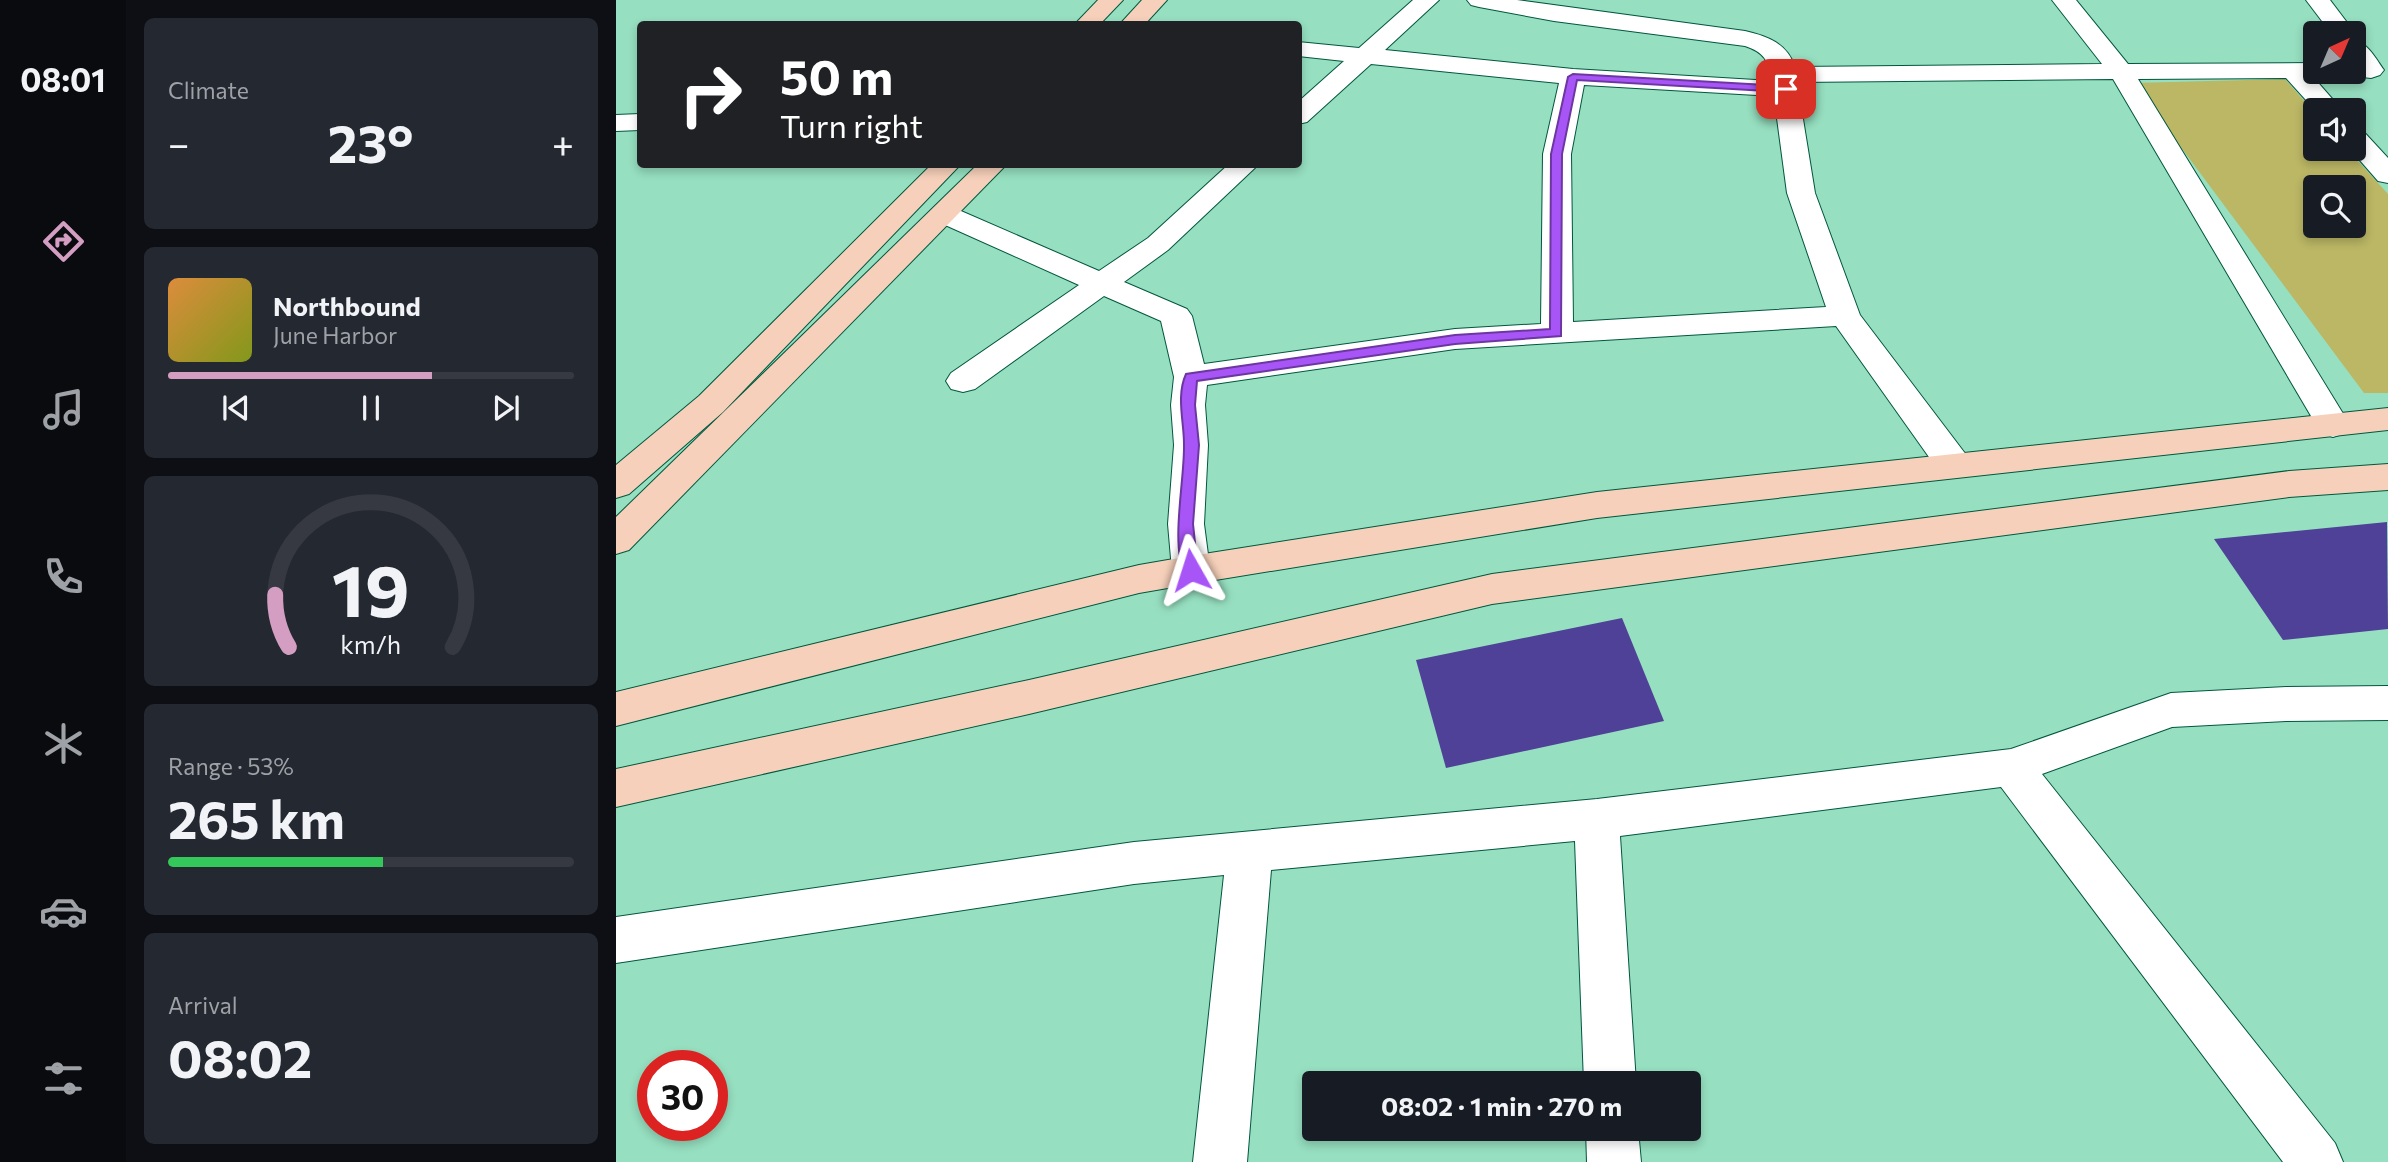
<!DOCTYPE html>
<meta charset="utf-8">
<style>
body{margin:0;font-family:Commissioner,sans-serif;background:#242831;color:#f1f3f6;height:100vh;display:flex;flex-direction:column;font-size:26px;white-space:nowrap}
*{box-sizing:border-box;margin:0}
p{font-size:23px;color:#9ea1a6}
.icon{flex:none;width:38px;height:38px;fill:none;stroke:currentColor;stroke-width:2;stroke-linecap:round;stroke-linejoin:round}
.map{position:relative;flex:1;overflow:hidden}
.side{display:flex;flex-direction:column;gap:18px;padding:18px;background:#0d0f14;width:490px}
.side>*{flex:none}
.hud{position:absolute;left:21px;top:21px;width:665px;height:147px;border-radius:7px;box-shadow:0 4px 10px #0003;background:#202124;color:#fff;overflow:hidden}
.needle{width:46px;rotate:44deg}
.fabs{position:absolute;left:1687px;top:21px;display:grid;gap:14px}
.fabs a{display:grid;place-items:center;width:63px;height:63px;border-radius:7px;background:#171b24;box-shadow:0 4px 10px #0003;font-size:35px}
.speed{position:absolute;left:21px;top:1050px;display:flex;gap:14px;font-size:35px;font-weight:700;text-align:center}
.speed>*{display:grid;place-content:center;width:91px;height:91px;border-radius:50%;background:#171b24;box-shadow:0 4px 10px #0003;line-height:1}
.speed .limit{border:10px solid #d22;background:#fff;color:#111}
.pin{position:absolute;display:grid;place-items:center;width:60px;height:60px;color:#fff;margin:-30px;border-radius:14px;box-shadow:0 4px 10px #0006}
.me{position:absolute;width:77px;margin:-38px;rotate:354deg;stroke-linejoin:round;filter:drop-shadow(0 0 5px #0008)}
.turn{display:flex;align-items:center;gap:24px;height:147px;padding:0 28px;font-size:32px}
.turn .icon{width:91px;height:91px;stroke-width:2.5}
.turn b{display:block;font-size:49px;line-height:60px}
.big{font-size:52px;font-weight:700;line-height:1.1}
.side .widget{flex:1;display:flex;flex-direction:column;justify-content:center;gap:10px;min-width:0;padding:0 24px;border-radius:10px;background:#242831}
.side .dial{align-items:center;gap:0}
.dial svg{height:182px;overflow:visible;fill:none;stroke:#363941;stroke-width:7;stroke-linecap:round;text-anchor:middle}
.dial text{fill:#f1f3f6;stroke:none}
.song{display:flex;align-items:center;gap:21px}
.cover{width:84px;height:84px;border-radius:10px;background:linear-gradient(135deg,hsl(30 70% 55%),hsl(70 70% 35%))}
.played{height:7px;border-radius:4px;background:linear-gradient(90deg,#d49dc2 65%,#363941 65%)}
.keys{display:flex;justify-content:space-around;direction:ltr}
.heat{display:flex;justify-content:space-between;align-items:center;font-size:38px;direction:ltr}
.charge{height:10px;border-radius:5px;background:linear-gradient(90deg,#34c759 53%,#363941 0)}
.trip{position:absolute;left:686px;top:1071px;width:399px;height:70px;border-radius:7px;background:#171b24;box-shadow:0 4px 10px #0003;font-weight:700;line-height:70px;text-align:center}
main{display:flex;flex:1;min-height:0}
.dock{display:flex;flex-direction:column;width:126px;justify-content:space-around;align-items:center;background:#090b0e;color:#9ea1a6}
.dock .icon{width:49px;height:49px}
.dock .active{color:#d49dc2}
.dock b{font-size:32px;color:#f1f3f6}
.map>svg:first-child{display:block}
.green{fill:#bbb765;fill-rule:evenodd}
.building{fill:#4e4197}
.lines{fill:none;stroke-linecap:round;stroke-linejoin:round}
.street-casing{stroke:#00573e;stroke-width:2}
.secondary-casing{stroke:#00573e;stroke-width:2}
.street{fill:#fff;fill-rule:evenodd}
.secondary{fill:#f6d0ba;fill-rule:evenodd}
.route{fill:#a855f7;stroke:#6d37a1;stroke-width:2}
</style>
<main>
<nav class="dock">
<b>08:01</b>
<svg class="icon active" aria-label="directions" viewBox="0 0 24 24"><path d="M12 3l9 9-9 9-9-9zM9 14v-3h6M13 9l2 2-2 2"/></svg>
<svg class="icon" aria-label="music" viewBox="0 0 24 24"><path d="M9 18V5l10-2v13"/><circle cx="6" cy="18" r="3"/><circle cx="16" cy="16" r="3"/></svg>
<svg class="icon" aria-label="phone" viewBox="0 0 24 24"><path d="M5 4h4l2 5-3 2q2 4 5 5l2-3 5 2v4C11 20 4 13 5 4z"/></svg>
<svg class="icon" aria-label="climate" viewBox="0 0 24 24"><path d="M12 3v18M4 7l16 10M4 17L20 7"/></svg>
<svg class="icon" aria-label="car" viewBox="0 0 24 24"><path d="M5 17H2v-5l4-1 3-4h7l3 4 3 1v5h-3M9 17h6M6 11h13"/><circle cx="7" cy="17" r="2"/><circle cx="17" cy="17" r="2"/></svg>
<svg class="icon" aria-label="filters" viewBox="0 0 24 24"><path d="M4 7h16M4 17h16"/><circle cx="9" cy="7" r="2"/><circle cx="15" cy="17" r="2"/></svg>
</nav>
<section class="side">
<div class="widget"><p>Climate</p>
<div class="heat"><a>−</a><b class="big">23°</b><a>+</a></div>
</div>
<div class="widget">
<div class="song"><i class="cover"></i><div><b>Northbound</b><p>June Harbor</p></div></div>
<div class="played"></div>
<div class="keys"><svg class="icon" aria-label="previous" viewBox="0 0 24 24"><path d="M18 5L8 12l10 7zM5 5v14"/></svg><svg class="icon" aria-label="pause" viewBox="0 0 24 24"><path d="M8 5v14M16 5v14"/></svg><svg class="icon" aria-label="next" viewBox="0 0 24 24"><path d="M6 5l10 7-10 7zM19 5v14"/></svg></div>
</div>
<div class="widget dial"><svg viewBox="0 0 100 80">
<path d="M14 69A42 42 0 1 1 86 69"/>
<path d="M14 69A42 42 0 0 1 8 46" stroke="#d49dc2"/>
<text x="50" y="56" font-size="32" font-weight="700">19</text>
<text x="50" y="72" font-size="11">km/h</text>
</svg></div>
<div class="widget"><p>Range · 53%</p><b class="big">265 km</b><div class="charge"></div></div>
<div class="widget"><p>Arrival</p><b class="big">08:02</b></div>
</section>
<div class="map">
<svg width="1772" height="1162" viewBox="0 0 1772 1162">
<rect width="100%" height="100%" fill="#96dfc0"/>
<!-- green -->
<path class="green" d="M 1669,79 L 1699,113 L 1699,149 L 1731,149 L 1772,194 L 1772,393 L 1748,393 L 1517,83 ZM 1699,187 L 1738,187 L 1738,226 L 1699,226 Z"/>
<!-- building -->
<g class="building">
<polygon points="1771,522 1772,629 1667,640 1598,539"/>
<polygon points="1006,618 1048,721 830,768 800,660"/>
</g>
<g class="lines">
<defs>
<g id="street">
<path d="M 797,0 L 823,0 L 769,50 L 957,69 L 1156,81 C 1153,61 1148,52 1129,46 L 938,21 L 863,7 L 855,5 L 851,0 L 901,0 L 1129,31 C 1151,36 1171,43 1179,67 L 1486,64 L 1436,0 L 1460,0 L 1512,64 L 1699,63 L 1699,72 L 1710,72 L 1708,75 L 1698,78 L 1726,110 L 1699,110 L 1670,78 L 1522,79 L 1734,425 L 1729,433 L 1717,437 L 1705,433 L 1497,79 L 1181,82 L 1199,193 L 1244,315 L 1351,456 L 1356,465 L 1351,474 L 1338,477 L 1325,474 L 1220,326 L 839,349 L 591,385 L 589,405 L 592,445 L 588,524 L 594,570 L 589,580 L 575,584 L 561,580 L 556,570 L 552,524 L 558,445 L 555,405 L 558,377 L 545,321 L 488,296 L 359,389 L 347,392 L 335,389 L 330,381 L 335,373 L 463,285 L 318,220 L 314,214 L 318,208 L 328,205 L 338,208 L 483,271 L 532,238 L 613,164 L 643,164 L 552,250 L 508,282 L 571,309 L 576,316 L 588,364 L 839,329 L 925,324 L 927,154 L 943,83 L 755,64 L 691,122 L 682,124 L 682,102 L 728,61 L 682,56 L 682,42 L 743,48 ZM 968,85 L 1158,96 L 1171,193 L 1210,307 L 957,322 L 955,154 Z"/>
<polygon points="1690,0 1714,0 1739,33 1738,35 1715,33"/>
<path d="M 1738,40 C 1752,43 1760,59 1768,70 L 1764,75 L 1755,78 L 1729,75 L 1727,72 L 1738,72 Z"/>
<polygon points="24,114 24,130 0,131 0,115"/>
<polygon points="1738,129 1747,131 1772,158 1772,183 1762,181 1734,149 1738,149"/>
<polygon points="1772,686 1772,720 1670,721 1556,727 1426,774 1719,1143 1727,1162 1667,1162 1385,787 1004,836 1020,1083 968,1083 959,841 655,870 631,1162 577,1162 608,875 518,884 0,963 0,917 518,842 981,799 1395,749 1555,693 1670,687"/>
<polygon points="970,1129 1022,1129 1025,1162 971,1162"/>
</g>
<g id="secondary">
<polygon points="482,0 507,0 484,24 459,24"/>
<polygon points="526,0 551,0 529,24 504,24"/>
<polygon points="316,164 345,164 107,412 13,494 0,498 0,465 83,396"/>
<polygon points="362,164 391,164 13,550 0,554 0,517"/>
<polygon points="1772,408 1772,430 981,518 575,584 523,593 0,726 0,692 523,565 575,556 981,492"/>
<polygon points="1772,464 1772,490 1673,497 876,604 413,714 0,807 0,769 413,680 876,574 1673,471"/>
</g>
</defs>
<!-- street casing -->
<use href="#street" class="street-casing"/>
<!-- secondary casing -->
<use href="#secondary" class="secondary-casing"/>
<!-- street -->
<use href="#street" class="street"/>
<!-- secondary -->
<use href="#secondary" class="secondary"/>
</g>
<!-- route -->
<path class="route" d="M 957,74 L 1170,86 L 1175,89 L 1170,92 L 961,80 L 946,154 L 945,336 L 839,344 L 581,381 L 579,405 L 583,445 L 577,524 L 582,570 L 575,576 L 569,575 C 554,544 569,479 568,444 C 568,421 560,396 570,374 L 839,335 L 934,329 L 935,154 L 952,77 Z"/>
</svg>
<div class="fabs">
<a><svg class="needle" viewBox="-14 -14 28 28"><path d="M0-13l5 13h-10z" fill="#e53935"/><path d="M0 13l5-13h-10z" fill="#9ea1a6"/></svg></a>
<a><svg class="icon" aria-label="sound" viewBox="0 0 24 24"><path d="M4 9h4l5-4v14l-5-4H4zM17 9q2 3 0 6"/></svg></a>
<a><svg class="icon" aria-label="search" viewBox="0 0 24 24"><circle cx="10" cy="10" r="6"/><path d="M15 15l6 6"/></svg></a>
</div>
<div class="speed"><div class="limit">30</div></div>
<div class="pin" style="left:1170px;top:89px;background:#d93025"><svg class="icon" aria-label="arrive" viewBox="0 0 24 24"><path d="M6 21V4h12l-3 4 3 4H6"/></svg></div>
<svg class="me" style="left:575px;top:570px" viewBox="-20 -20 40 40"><path d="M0-17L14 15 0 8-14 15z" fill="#a855f7" stroke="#fff" stroke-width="4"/></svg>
<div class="trip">08:02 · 1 min · 270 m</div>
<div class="hud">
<div class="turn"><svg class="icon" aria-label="right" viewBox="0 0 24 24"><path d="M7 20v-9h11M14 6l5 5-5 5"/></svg><div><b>50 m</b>Turn right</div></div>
</div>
</div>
</main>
